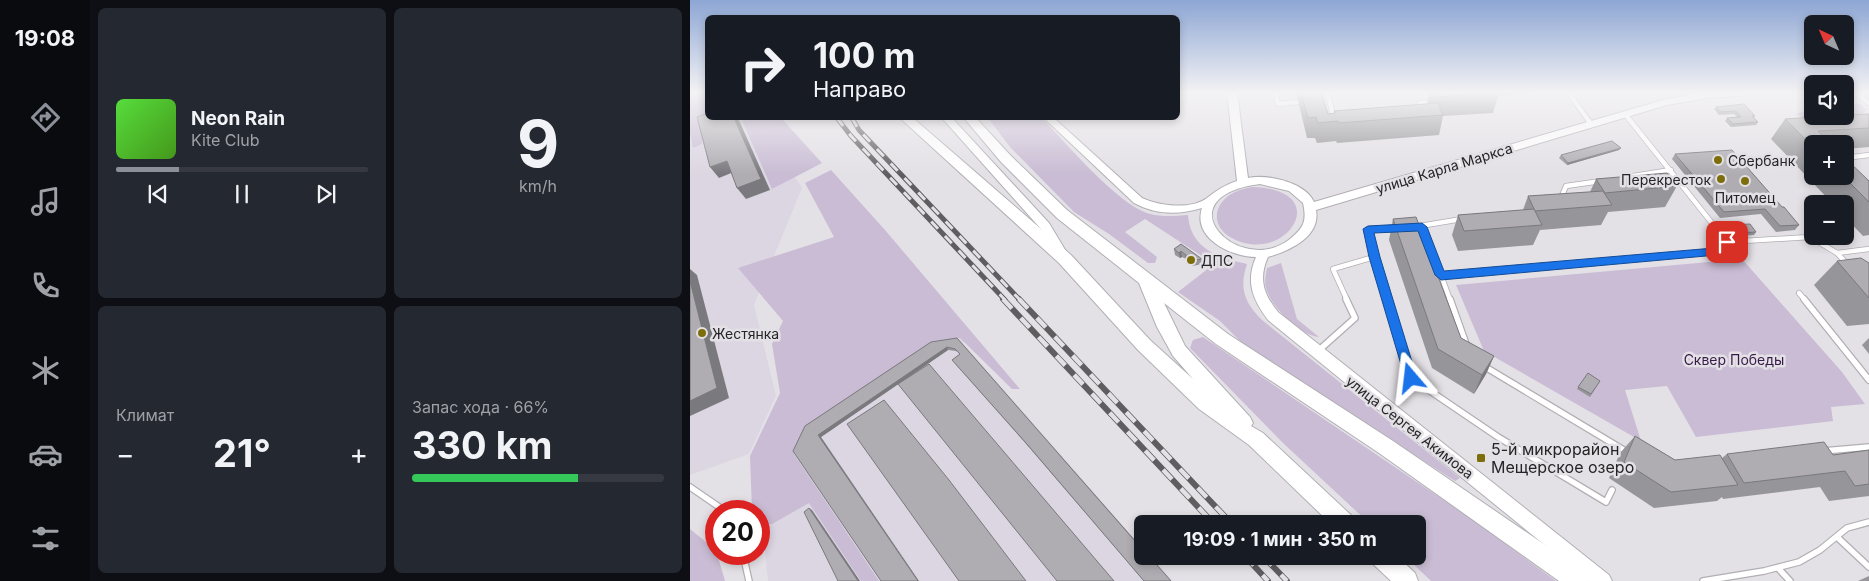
<!DOCTYPE html>
<html lang="ru">
<meta charset="utf-8">
<style>
body{margin:0;font-family:Inter,sans-serif;background:#242831;color:#f1f3f6;height:100vh;display:flex;flex-direction:column;font-size:19px;white-space:nowrap}
*{box-sizing:border-box;margin:0}
p{font-size:16px;color:#9ea1a6}
.icon{flex:none;width:28px;height:28px;fill:none;stroke:currentColor;stroke-width:2;stroke-linecap:round;stroke-linejoin:round}
.map{position:relative;flex:1;overflow:hidden}
.details{display:flex;flex-direction:column;gap:8px;padding:8px;background:#0d0f14;width:600px}
.details>*{flex:none}
.top-card{position:absolute;left:15px;top:15px;width:475px;height:105px;border-radius:8px;box-shadow:0 2px 8px #0003;background:#171b24;color:#f1f3f6;overflow:hidden}
.needle{width:32px;rotate:316deg}
.fabs{position:absolute;left:1114px;top:15px;display:grid;gap:10px}
.fabs a{display:grid;place-items:center;width:50px;height:50px;border-radius:8px;background:#171b24;box-shadow:0 2px 8px #0003;font-size:25px}
.speed{position:absolute;left:15px;top:500px;display:flex;gap:10px;font-size:25px;font-weight:700;text-align:center}
.speed>*{display:grid;place-content:center;width:65px;height:65px;border-radius:50%;background:#171b24;box-shadow:0 2px 8px #0003;line-height:1}
.speed .limit{border:8px solid #d22;background:#fff;color:#111}
.pin{position:absolute;display:grid;place-items:center;width:42px;height:42px;color:#fff;margin:-21px;border-radius:10px;box-shadow:0 2px 8px #0006}
.me{position:absolute;width:55px;margin:-28px;rotate:343deg;stroke-linejoin:round;filter:drop-shadow(0 0 4px #0008)}
.turn{display:flex;align-items:center;gap:18px;height:105px;padding:0 25px;font-size:22px}
.turn .icon{width:65px;height:65px;stroke-width:2.5}
.turn b{display:block;font-size:35px;line-height:42px}
.big{font-size:38px;font-weight:700;line-height:1.1}
.details .widget{flex:1;display:flex;flex-direction:column;justify-content:center;gap:8px;min-width:0;padding:0 18px;border-radius:8px;background:#242831}
.details .dial{align-items:center;gap:0}
.dial b{font-size:65px;line-height:1}
.song{display:flex;align-items:center;gap:15px}
.cover{width:60px;height:60px;border-radius:8px;background:linear-gradient(135deg,hsl(110 70% 55%),hsl(100 70% 35%))}
.played{height:5px;border-radius:2px;background:linear-gradient(90deg,#8c9099 25%,#363941 25%)}
.keys{display:flex;justify-content:space-around;direction:ltr}
.heat{display:flex;justify-content:space-between;align-items:center;font-size:28px;direction:ltr}
.charge{height:8px;border-radius:4px;background:linear-gradient(90deg,#34c759 66%,#363941 0)}
.details .tiles{flex:1;display:grid;gap:8px;grid-template-columns:repeat(2,1fr)}
.trip{position:absolute;left:444px;top:515px;width:292px;height:50px;border-radius:8px;background:#171b24;box-shadow:0 2px 8px #0003;font-weight:700;line-height:50px;text-align:center}
main{display:flex;flex:1;min-height:0}
.tab-bar{display:flex;flex-direction:column;width:90px;justify-content:space-around;align-items:center;background:#090b0e;color:#9ea1a6}
.tab-bar .icon{width:35px;height:35px}
.tab-bar .active{color:#8c9099}
.tab-bar b{font-size:22px;color:#f1f3f6}
.map>svg:first-child{display:block}
.built{fill:#dcd6e2}
.green{fill:#c9bcd4}
.lines{fill:none;stroke-linecap:round;stroke-linejoin:round}
.service-far1-casing{stroke:#b1afb4;stroke-width:6}
.service-casing{stroke:#b1afb4;stroke-width:8}
.tertiary-casing{stroke:#b1afb4;stroke-width:2}
.primary-casing{stroke:#b1afb4;stroke-width:2}
.service-far1{stroke:#fff;stroke-width:4.5}
.service{stroke:#fff;stroke-width:5.5}
.tertiary{fill:#fff;fill-rule:evenodd}
.primary{fill:#fff;fill-rule:evenodd}
.rail-far1-casing{stroke:#5f5d60;stroke-width:5}
.rail-casing{stroke:#5f5d60;stroke-width:6}
.rail-far1{stroke:#e4e1e6;stroke-width:3;stroke-dasharray:10;stroke-linecap:butt}
.rail{stroke:#e4e1e6;stroke-width:4.5;stroke-dasharray:13;stroke-linecap:butt}
.wall{fill:#969599}
.shaded-wall{fill:#7a797d}
.building{fill:#afadb2;stroke:#7a797d}
.route{fill:#1a73e8;stroke:#114b97}
.poi-dot{fill:#7c6e0a;stroke:#e4e1e6;stroke-width:2}
.labels{text-anchor:middle;dominant-baseline:central;stroke-width:5;stroke-linejoin:round;paint-order:stroke}
.poi-label{font-size:14px;fill:#252426;stroke:#e4e1e6;text-anchor:start}
.street-label{font-size:14px;fill:#252426;stroke:#e4e1e6}
.park-label{font-size:14px;fill:#381b4a;stroke:#e4e1e6}
.near-poi-label{font-size:16px;fill:#252426;stroke:#e4e1e6;text-anchor:start}
</style>
<main>
<nav class="tab-bar">
<b>19:08</b>
<svg class="icon active" aria-label="directions" viewBox="0 0 24 24"><path d="M12 3l9 9-9 9-9-9zM9 14v-3h6M13 9l2 2-2 2"/></svg>
<svg class="icon" aria-label="music" viewBox="0 0 24 24"><path d="M9 18V5l10-2v13"/><circle cx="6" cy="18" r="3"/><circle cx="16" cy="16" r="3"/></svg>
<svg class="icon" aria-label="phone" viewBox="0 0 24 24"><path d="M5 4h4l2 5-3 2q2 4 5 5l2-3 5 2v4C11 20 4 13 5 4z"/></svg>
<svg class="icon" aria-label="climate" viewBox="0 0 24 24"><path d="M12 3v18M4 7l16 10M4 17L20 7"/></svg>
<svg class="icon" aria-label="car" viewBox="0 0 24 24"><path d="M5 17H2v-5l4-1 3-4h7l3 4 3 1v5h-3M9 17h6M6 11h13"/><circle cx="7" cy="17" r="2"/><circle cx="17" cy="17" r="2"/></svg>
<svg class="icon" aria-label="filters" viewBox="0 0 24 24"><path d="M4 7h16M4 17h16"/><circle cx="9" cy="7" r="2"/><circle cx="15" cy="17" r="2"/></svg>
</nav>
<section class="details">
<div class="tiles">
<div class="widget">
<div class="song"><i class="cover"></i><div><b>Neon Rain</b><p>Kite Club</p></div></div>
<div class="played"></div>
<div class="keys"><svg class="icon" aria-label="previous" viewBox="0 0 24 24"><path d="M18 5L8 12l10 7zM5 5v14"/></svg><svg class="icon" aria-label="pause" viewBox="0 0 24 24"><path d="M8 5v14M16 5v14"/></svg><svg class="icon" aria-label="next" viewBox="0 0 24 24"><path d="M6 5l10 7-10 7zM19 5v14"/></svg></div>
</div>
<div class="widget dial"><b>9</b><p>km/h</p></div>
<div class="widget"><p>Климат</p>
<div class="heat"><a>−</a><b class="big">21°</b><a>+</a></div>
</div>
<div class="widget"><p>Запас хода · 66%</p><b class="big">330 km</b><div class="charge"></div></div>
</div>
</section>
<div class="map">
<svg width="1179" height="581" viewBox="0 0 1179 581">
<rect width="100%" height="100%" fill="#e4e1e6"/>
<!-- built -->
<g class="built">
<polygon points="0,92 17,92 18,118 67,118 112,188 64,305 86,396 59,454 0,475"/>
<polygon points="281,336 273,343 452,547 452,556 461,556 483,581 78,581 66,461 229,338"/>
</g>
<!-- green -->
<g class="green">
<polygon points="0,92 17,92 18,118 12,126 12,144 3,148 0,132"/>
<polygon points="1155,103 1171,104 1176,110 1164,124 1139,130 1105,114 1122,109 1122,116 1155,116"/>
<polygon points="51,118 91,118 132,163 82,189"/>
<path d="M 298,118 L 352,118 C 375,142 429,206 460,214 C 472,217 486,216 498,215 C 500,248 528,258 557,264 C 549,288 554,302 572,320 L 770,478 L 765,481 L 555,346 L 530,321 L 488,292 L 524,264 L 455,219 L 435,232 L 467,257 L 465,263 L 458,263 L 419,234 L 384,212 L 320,147 Z"/>
<polygon points="141,170 195,230 330,389 322,389 270,338 240,343 118,426 104,454 189,581 171,581 119,503 82,524 69,525 69,511 62,511 60,456 90,393 82,344 93,321 48,268 144,237 115,183"/>
<path d="M 562,187 C 648,189 594,269 540,237 C 524,228 522,209 537,197 C 544,191 553,189 562,187 Z"/>
<polygon points="1052,259 1152,372 1175,404 1141,407 1143,421 1006,437 977,386 935,390 951,441 794,351 766,285"/>
<path d="M 591,263 L 607,319 L 629,337 C 609,335 581,307 576,288 C 574,281 576,275 577,268 Z"/>
<polygon points="513,337 783,520 866,581 741,581 715,556 728,556 728,524 680,524 593,443 500,348 503,340"/>
<polygon points="0,529 26,550 35,581 0,581"/>
</g>
<g class="lines">
<defs>
<g id="service-far1">
<polyline points="585,92 588,104 608,102"/>
<polyline points="637,92 644,118"/>
<polyline points="878,92 901,124"/>
<polyline points="1165,92 1179,103"/>
<polyline points="733,110 730,103 742,102"/>
<polyline points="935,114 1037,242 1120,237 1147,253 1158,265"/>
<polyline points="1155,158 1179,155"/>
<polyline points="937,177 981,170"/>
<polyline points="871,198 876,186 911,181"/>
<polyline points="724,227 772,219"/>
<polyline points="732,227 751,275"/>
<polyline points="1147,253 1179,249"/>
<polyline points="684,257 697,300"/>
<polyline points="1109,293 1115,300"/>
<polyline points="657,300 643,269 684,257 678,229 708,228"/>
<polyline points="760,300 751,275 1027,251 1037,242"/>
</g>
<g id="service">
<polyline points="697,299 721,378 808,437 916,502 922,490"/>
<polyline points="760,299 776,344"/>
<polyline points="1114,299 1179,380"/>
<polyline points="628,351 665,318 656,299"/>
<polyline points="792,365 937,452"/>
<polyline points="1133,451 1179,447"/>
<polyline points="0,487 35,511"/>
<polyline points="1147,537 1179,567"/>
<polyline points="53,554 59,581"/>
<polyline points="1088,568 1100,581"/>
<polyline points="1013,581 1074,571 1109,562 1130,550 1157,528 1179,522"/>
</g>
<g id="tertiary">
<path d="M 537,92 L 547,92 L 558,178 C 578,174 615,182 624,202 L 973,100 L 1016,92 L 1065,92 L 1061,95 L 1017,98 L 977,105 L 626,210 C 631,237 599,251 578,257 C 568,279 574,295 588,312 L 919,575 L 922,581 L 899,581 L 578,320 C 563,300 555,282 566,257 C 542,257 502,239 512,208 C 488,215 467,215 444,203 L 354,118 L 364,118 L 452,198 C 469,206 501,210 517,198 C 527,190 535,185 547,181 ZM 570,184 L 599,191 L 613,203 C 617,221 614,227 600,239 C 549,279 470,197 570,184 Z"/>
<polygon points="252,118 262,118 359,223 377,253 375,256 367,256 351,229"/>
</g>
<g id="primary">
<polygon points="210,118 223,118 381,255 460,340 503,379 483,356 467,327 449,283 367,218 311,162 274,118 286,118 321,156 377,210 538,334 703,441 896,573 899,581 869,581 689,453 526,344 474,303 495,346 560,417 563,423 561,426 573,433 663,517 666,524 641,524 559,445 509,409 448,350 369,263"/>
<polygon points="680,556 707,556 725,573 728,581 701,581 683,564"/>
</g>
</defs>
<!-- service-far1 casing -->
<use href="#service-far1" class="service-far1-casing"/>
<!-- service casing -->
<use href="#service" class="service-casing"/>
<!-- tertiary casing -->
<use href="#tertiary" class="tertiary-casing"/>
<!-- primary casing -->
<use href="#primary" class="primary-casing"/>
<!-- service-far1 -->
<use href="#service-far1" class="service-far1"/>
<!-- service -->
<use href="#service" class="service"/>
<!-- tertiary -->
<use href="#tertiary" class="tertiary"/>
<!-- primary -->
<use href="#primary" class="primary"/>
<defs>
<g id="rail-far1">
<polyline points="147,118 161,136 315,300"/>
<polyline points="162,118 169,130 330,300"/>
</g>
<g id="rail">
<polyline points="313,299 524,524"/>
<polyline points="329,299 542,524"/>
<polyline points="555,556 578,581"/>
<polyline points="573,556 597,581"/>
</g>
</defs>
<!-- rail-far1 casing -->
<use href="#rail-far1" class="rail-far1-casing"/>
<!-- rail casing -->
<use href="#rail" class="rail-casing"/>
<!-- rail-far1 -->
<use href="#rail-far1" class="rail-far1"/>
<!-- rail -->
<use href="#rail" class="rail"/>
</g>
<!-- wall -->
<g class="wall">
<polygon points="606,92 631,92 638,114 644,113 644,111 737,104 740,92 853,92 808,96 803,113 753,116 749,135 647,143 646,141 627,143 625,138 617,138"/>
<polygon points="1026,107 1065,116 1064,118 1068,122 1066,125 1041,127 1035,121 1037,118 1047,117 1044,114 1029,115 1024,109"/>
<polygon points="1179,114 1179,147 1155,149 1155,144 1122,144 1122,176 1155,176 1179,181 1179,235 1173,236 1155,217 1155,204 1143,204 1081,139 1095,119"/>
<polygon points="929,150 877,165 869,158 871,155"/>
<polygon points="985,154 1092,207 1109,225 1105,230 1086,232 1071,214 1030,218 982,159"/>
<polygon points="906,179 987,186 975,207 918,212 911,225 850,230 843,245 768,251 762,235 768,215 833,210 838,196 900,192"/>
<polygon points="703,219 771,338 804,356 796,374 784,394 742,368 699,240"/>
<polygon points="1043,225 1066,232 1064,235 1047,236 1041,228"/>
<polygon points="491,244 512,259 513,264 502,266 496,263 496,259 492,257 490,258 485,255 484,249"/>
<polygon points="1147,261 1179,263 1179,324 1157,326 1124,285"/>
<polygon points="267,338 481,581 454,581 337,445 264,362 262,360 270,354 266,351 258,350 131,437 103,451"/>
<polygon points="1179,338 1179,354 1172,345"/>
<polygon points="910,381 900,397 887,389 888,387"/>
<polygon points="945,436 985,460 1032,458 1037,454 1143,455 1179,450 1179,496 1139,501 1130,487 1033,499 1032,497 1027,501 964,508 919,478 930,453"/>
<polygon points="1179,576 1179,581 1168,581"/>
</g>
<!-- shaded-wall -->
<g class="shaded-wall">
<polygon points="44,118 48,118 80,190 56,199 47,188"/>
<polygon points="931,148 929,150 877,165 878,163"/>
<polygon points="37,161 46,171 29,178 20,167"/>
<polygon points="491,251 492,257 490,258 489,253"/>
<polygon points="0,269 7,275 39,398 0,416"/>
<polygon points="257,347 258,350 131,437 229,581 228,581 128,435"/>
<polygon points="804,356 796,374 784,394 792,375"/>
<polygon points="119,508 122,510 170,581 168,581"/>
</g>
<!-- building -->
<g class="building">
<polygon points="611,92 631,92 638,114 645,113 644,111 748,103 753,115 648,123 648,121 628,123 626,117 618,118"/>
<polygon points="743,92 808,92 808,93 746,97"/>
<polygon points="1054,104 1065,116 1062,116 1068,122 1043,124 1037,118 1051,117 1046,111 1031,112 1026,107"/>
<polygon points="18,113 18,118 44,118 71,179 47,188 37,161 20,167 7,117"/>
<polygon points="1179,114 1179,128 1128,131 1141,144 1122,144 1122,146 1095,119 1137,116 1155,116 1155,115"/>
<polygon points="922,141 931,148 878,163 871,155"/>
<polygon points="1042,150 1092,207 1094,207 1109,225 1090,226 1075,209 1034,212 985,154"/>
<polygon points="1155,158 1179,181 1179,202 1153,176 1155,176"/>
<polygon points="977,173 987,186 915,193 906,179"/>
<polygon points="913,191 922,205 845,211 838,196"/>
<polygon points="844,209 852,225 774,231 768,215"/>
<polygon points="726,217 771,338 804,356 792,375 748,349 703,219"/>
<polygon points="1060,224 1066,232 1049,233 1043,225"/>
<polygon points="491,244 512,259 501,261 495,257 497,256 491,251 489,253 484,249"/>
<polygon points="1171,258 1179,263 1179,298 1147,261"/>
<polygon points="0,281 27,388 0,401"/>
<polygon points="267,338 452,549 452,556 459,556 481,581 454,581 336,443 262,360 270,354 265,349 257,347 128,435 228,581 191,581 103,451 115,426 241,342"/>
<polygon points="239,364 424,581 367,581 208,384"/>
<polygon points="898,373 910,381 901,394 888,387"/>
<polygon points="194,400 259,480 336,581 269,581 157,424"/>
<polygon points="945,436 985,460 1030,455 1048,485 981,492 934,462"/>
<polygon points="1134,442 1143,455 1179,450 1179,484 1165,486 1155,471 1054,483 1037,454"/>
<polygon points="119,508 168,581 148,581 114,512"/>
</g>
<!-- sky -->
<linearGradient id="sky" x2="0" y2="1"><stop stop-color="#8da6d4"/><stop offset="0.53" stop-color="#f3f2f4"/><stop offset="1" stop-color="#f3f2f4" stop-opacity="0"/></linearGradient>
<rect width="1179" height="174" fill="url(#sky)"/>
<!-- route -->
<polygon class="route" points="732,223 737,227 754,271 1024,248 1037,238 1043,242 1031,254 1027,255 751,280 745,275 728,231 684,233 690,257 727,378 726,382 721,384 717,382 715,378 679,257 673,229 678,226"/>
<!-- markers -->
<g class="poi-dot">
<circle cx="1028" cy="160" r="5"/>
<circle cx="1031" cy="179" r="5"/>
<circle cx="1055" cy="181" r="5"/>
<circle cx="501" cy="260" r="5"/>
<circle cx="12" cy="333" r="5"/>
<rect x="786" y="453" width="10" height="10" rx="2.5"/>
</g>
<g class="labels">
<!-- poi labels -->
<g class="poi-label">
<text x="1038" y="160">Сбербанк</text>
<text x="1021" y="179" text-anchor="end">Перекресток</text>
<text x="1055" y="197" text-anchor="middle">Питомец</text>
<text x="511" y="260">ДПС</text>
<text x="22" y="333">Жестянка</text>
</g>
<!-- street labels -->
<g class="street-label">
<text transform="translate(754 168) rotate(-17)">улица Карла Маркса</text>
<text transform="translate(720 427) rotate(38)">улица Сергея Акимова</text>
</g>
<!-- park labels -->
<g class="park-label">
<text x="1044" y="359">Сквер Победы</text>
</g>
<!-- near-poi labels -->
<g class="near-poi-label">
<text x="801" y="449">5-й микрорайон<tspan x="801" dy="18">Мещерское озеро</tspan></text>
</g>
</g>
</svg>
<div class="fabs">
<a><svg class="needle" viewBox="-14 -14 28 28"><path d="M0-13l5 13h-10z" fill="#e53935"/><path d="M0 13l5-13h-10z" fill="#9ea1a6"/></svg></a>
<a><svg class="icon" aria-label="sound" viewBox="0 0 24 24"><path d="M4 9h4l5-4v14l-5-4H4zM17 9q2 3 0 6"/></svg></a>
<a>+</a>
<a>−</a>
</div>
<div class="speed"><div class="limit">20</div></div>
<div class="pin" style="left:1037px;top:242px;background:#d93025"><svg class="icon" aria-label="arrive" viewBox="0 0 24 24"><path d="M6 21V4h12l-3 4 3 4H6"/></svg></div>
<svg class="me" style="left:721px;top:378px" viewBox="-20 -20 40 40"><path d="M0-17L14 15 0 8-14 15z" fill="#1a73e8" stroke="#fff" stroke-width="4"/></svg>
<div class="trip">19:09 · 1 мин · 350 m</div>
<div class="top-card">
<div class="turn"><svg class="icon" aria-label="right" viewBox="0 0 24 24"><path d="M7 20v-9h11M14 6l5 5-5 5"/></svg><div><b>100 m</b>Направо</div></div>
</div>
</div>
</main>
